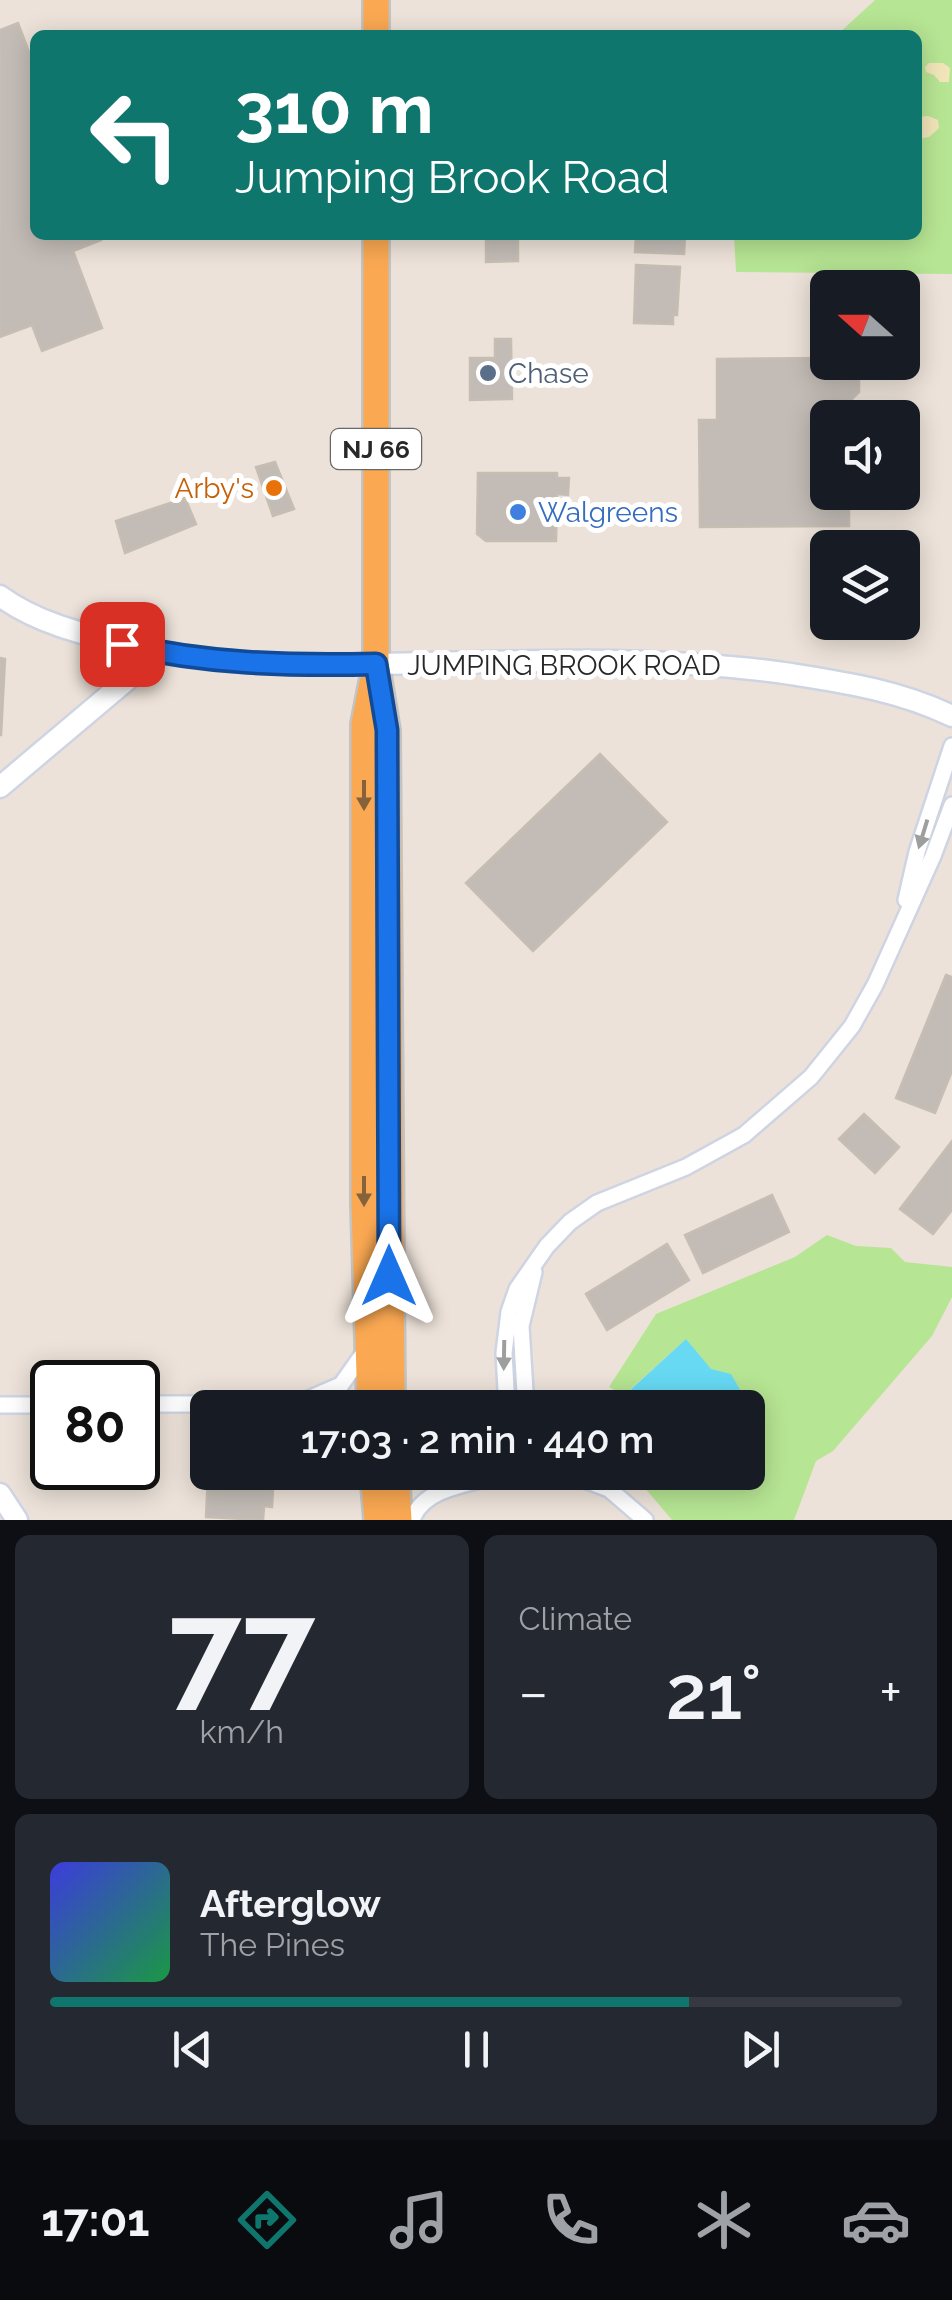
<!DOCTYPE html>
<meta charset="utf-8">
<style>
body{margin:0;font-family:Raleway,sans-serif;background:#242831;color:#f1f3f6;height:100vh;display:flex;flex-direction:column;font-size:38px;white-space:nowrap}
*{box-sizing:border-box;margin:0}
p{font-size:32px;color:#9ea1a6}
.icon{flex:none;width:55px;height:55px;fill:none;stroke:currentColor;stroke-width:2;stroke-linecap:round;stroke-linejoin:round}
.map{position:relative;height:1520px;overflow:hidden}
.side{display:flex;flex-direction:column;gap:15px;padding:15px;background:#0d0f14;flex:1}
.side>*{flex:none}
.banner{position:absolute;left:30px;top:30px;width:892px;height:210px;border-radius:15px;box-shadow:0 5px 25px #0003;background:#0f766e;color:#fff;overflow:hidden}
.needle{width:65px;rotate:291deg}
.tools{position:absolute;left:810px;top:270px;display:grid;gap:20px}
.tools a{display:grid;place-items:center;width:110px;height:110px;border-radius:15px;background:#171b24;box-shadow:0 5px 25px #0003;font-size:50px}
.speed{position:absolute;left:30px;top:1360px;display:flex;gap:20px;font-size:50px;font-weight:700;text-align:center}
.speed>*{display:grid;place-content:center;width:130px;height:130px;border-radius:50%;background:#171b24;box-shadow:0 5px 25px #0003;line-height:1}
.speed .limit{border:5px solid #111;border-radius:15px;background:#fff;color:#111}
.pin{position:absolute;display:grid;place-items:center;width:85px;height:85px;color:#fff;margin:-42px;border-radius:20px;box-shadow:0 5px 15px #0006}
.me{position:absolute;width:110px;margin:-55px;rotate:0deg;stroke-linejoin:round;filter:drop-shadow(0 0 8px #0008)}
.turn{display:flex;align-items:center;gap:35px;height:210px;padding:0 40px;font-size:45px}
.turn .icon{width:130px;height:130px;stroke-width:2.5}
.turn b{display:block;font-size:70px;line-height:85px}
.big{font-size:75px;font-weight:600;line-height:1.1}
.side .widget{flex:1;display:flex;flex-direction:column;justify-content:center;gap:15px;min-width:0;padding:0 35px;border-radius:15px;background:#242831}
.side .dial{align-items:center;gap:0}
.dial b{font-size:130px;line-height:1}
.song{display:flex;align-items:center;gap:30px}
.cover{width:120px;height:120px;border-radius:15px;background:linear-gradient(135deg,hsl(240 70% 55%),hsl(140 70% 35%))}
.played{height:10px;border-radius:5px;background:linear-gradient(90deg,#0f766e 75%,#363941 75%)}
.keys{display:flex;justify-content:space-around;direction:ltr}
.heat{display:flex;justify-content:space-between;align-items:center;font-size:55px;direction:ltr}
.side .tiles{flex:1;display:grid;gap:15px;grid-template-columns:1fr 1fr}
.widget:last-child{grid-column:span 2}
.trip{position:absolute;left:190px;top:1390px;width:575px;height:100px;border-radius:15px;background:#171b24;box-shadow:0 5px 25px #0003;font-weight:600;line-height:100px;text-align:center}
.menu{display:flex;height:160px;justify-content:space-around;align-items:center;background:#090b0e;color:#9ea1a6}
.menu .icon{width:70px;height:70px}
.menu .active{color:#0f766e}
.menu b{font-size:45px;color:#f1f3f6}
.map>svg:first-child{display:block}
.green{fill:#b6e593}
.sand{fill:#f3e5ba}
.water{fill:#67d9f3}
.building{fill:#c3bcb6;stroke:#c7beb3;stroke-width:2.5}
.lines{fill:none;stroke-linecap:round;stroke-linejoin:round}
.minor-casing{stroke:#ced4e2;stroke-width:20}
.tertiary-casing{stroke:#ced4e2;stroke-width:25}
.trunk-casing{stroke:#c3c3c3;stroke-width:30}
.minor{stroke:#fff;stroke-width:15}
.tertiary{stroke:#fff;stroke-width:20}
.trunk{stroke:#faa852;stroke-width:25}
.oneway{fill:#86623b}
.oneway2{fill:#9e9e9e}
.route-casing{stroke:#114b97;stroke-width:25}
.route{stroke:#1a73e8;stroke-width:18}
.service-dot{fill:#5c6f8a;stroke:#fff;stroke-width:4}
.food-dot{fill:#e8710a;stroke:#fff;stroke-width:4}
.shop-dot{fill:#3f7fe0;stroke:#fff;stroke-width:4}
.labels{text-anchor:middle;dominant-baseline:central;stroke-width:10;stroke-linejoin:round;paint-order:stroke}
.shield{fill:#fff;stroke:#686868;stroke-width:2.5}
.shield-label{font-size:25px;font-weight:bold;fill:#282828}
.service-label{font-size:28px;fill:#4e5e75;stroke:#fff;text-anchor:start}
.food-label{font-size:28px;fill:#c56008;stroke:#fff;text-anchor:end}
.shop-label{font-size:28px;fill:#366cbe;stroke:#fff;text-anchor:start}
.street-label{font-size:28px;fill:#282828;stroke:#fff}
</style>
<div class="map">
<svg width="952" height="1520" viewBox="0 0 952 1520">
<rect width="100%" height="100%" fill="#ece2d9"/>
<!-- green -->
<g class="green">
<polygon points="875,0 952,0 952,274 736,272 734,235 918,235 918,35 837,35"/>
<polygon points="827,1235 856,1246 891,1248 905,1262 952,1267 952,1297 932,1336 833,1451 816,1461 794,1520 672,1520 632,1473 748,1472 746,1399 711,1370 686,1339 624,1395 609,1387 656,1314 795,1257"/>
</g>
<!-- sand -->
<g class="sand">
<polygon points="929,63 943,63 950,68 949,82 940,82 934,75 926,72 925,67"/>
<polygon points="928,116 938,120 939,128 929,137 918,139 918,117"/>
</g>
<!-- water -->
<polygon class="water" points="686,1339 711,1369 731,1374 746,1400 745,1407 626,1407 628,1392"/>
<!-- building -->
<g class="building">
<polygon points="18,23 29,52 35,49 35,235 99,235 101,240 73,251 102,328 42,351 32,325 0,337 0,30"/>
<polygon points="486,235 518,235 518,261 486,262"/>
<polygon points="636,235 685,235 684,254 635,252"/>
<polygon points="636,265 680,267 677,315 673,315 673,324 634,323"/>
<polygon points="495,339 511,339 512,399 470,400 470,358 495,358"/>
<polygon points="828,358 828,362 859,362 859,392 847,404 847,418 828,418 828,492 849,492 849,526 700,527 699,420 717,420 717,359"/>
<polygon points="275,462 294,509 273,516 256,467"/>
<polygon points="478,473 557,473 557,478 569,478 568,495 557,494 556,541 486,541 477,534"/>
<polygon points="185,498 196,524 125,553 116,521"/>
<polygon points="0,658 5,659 1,735 0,735"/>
<polygon points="600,754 667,822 533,951 466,883"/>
<polygon points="946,975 952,977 952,1071 935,1113 896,1098"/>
<polygon points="864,1114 899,1147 875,1173 839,1139"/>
<polygon points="952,1141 952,1210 933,1234 900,1209"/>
<polygon points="772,1195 789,1232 703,1273 685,1235"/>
<polygon points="667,1244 689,1280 607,1330 586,1294"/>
<polygon points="218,1472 247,1476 247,1472 274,1472 272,1507 264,1506 263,1520 206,1517 208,1477 218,1478"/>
</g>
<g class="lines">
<defs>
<g id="minor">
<polyline points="906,900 917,852 952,746"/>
<polyline points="138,1404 297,1404 310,1408"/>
<polyline points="297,1404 341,1385 365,1351"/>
<polyline points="0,1405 52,1405"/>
<polyline points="507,1408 504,1353 509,1312 517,1289 547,1246 570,1222 597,1203 686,1167 744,1135 811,1077 852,1026 875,985 933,856 952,805"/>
<polyline points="526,1408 521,1326 534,1272"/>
<polyline points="563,1472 609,1489 645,1520"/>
<path d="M 412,1520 C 424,1484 480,1483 513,1472"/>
</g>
<g id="tertiary">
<path d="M 0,596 C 37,623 83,634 127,645 C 209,665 291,665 375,664 C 513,662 655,654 791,674 C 848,683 900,691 952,716"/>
<polyline points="0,787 159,653"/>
<polyline points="0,1494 17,1520"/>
</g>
<g id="trunk">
<polyline points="376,0 376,35"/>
<polyline points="376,235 376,664 387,731 392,1408"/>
<polyline points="370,1408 364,1204 364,724 372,683"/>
<polyline points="373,1472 377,1520"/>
<polyline points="396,1472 399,1520"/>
</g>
</defs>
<!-- minor casing -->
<use href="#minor" class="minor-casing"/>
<!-- tertiary casing -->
<use href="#tertiary" class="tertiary-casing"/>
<!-- trunk casing -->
<use href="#trunk" class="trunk-casing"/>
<!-- minor -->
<use href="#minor" class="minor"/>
<!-- tertiary -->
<use href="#tertiary" class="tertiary"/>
<!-- trunk -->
<use href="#trunk" class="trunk"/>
</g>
<!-- one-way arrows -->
<defs><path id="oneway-solid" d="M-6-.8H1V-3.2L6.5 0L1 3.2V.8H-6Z" transform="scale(2.5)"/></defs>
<g class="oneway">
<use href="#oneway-solid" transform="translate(364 795) rotate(90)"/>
<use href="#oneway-solid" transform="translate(364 1191) rotate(90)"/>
</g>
<g class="oneway2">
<use href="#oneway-solid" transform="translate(923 834) rotate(107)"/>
<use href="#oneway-solid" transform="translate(504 1355) rotate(91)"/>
</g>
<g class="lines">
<defs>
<path id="route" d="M 122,644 C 206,664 289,666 376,664 L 387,730 L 389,1276"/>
</defs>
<!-- route casing -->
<use href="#route" class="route-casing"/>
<!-- route -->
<use href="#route" class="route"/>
</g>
<!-- markers -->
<circle class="service-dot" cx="488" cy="373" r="10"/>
<circle class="food-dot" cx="274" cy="488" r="10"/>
<circle class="shop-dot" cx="518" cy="512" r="10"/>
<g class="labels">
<!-- shield labels -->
<rect class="shield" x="331" y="429" width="90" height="40" rx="8"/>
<g class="shield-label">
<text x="376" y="449">NJ 66</text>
</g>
<!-- service labels -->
<g class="service-label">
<text x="508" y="373">Chase</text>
</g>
<!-- food labels -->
<g class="food-label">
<text x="254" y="488">Arby's</text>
</g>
<!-- shop labels -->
<g class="shop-label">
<text x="538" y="512">Walgreens</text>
</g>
<!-- street labels -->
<g class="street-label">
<text x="564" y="665">JUMPING BROOK ROAD</text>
</g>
</g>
</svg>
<div class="tools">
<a><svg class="needle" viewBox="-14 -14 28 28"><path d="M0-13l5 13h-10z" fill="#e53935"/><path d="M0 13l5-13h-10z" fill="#9ea1a6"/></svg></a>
<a><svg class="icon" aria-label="sound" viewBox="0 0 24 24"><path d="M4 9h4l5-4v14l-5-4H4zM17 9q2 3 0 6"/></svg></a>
<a><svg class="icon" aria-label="layers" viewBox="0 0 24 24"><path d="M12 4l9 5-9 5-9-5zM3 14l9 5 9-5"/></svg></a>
</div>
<div class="speed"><div class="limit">80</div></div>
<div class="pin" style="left:122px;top:644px;background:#d93025"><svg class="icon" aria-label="arrive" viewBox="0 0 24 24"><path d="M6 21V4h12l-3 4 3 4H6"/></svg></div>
<svg class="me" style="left:389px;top:1276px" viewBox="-20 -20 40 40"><path d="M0-17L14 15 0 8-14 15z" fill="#1a73e8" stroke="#fff" stroke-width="4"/></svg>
<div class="trip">17:03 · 2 min · 440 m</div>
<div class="banner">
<div class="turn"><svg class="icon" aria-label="left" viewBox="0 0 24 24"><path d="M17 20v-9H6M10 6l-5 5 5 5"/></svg><div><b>310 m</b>Jumping Brook Road</div></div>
</div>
</div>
<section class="side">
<div class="tiles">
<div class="widget dial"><b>77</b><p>km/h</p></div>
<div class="widget"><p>Climate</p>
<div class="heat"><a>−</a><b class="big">21°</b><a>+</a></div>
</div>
<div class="widget">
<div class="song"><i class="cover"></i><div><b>Afterglow</b><p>The Pines</p></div></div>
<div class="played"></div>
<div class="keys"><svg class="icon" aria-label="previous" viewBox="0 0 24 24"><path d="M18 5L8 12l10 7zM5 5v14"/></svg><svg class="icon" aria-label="pause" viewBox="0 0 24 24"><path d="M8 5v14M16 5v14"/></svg><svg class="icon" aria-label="next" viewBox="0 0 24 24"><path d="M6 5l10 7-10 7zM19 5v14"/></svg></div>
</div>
</div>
</section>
<nav class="menu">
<b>17:01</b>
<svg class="icon active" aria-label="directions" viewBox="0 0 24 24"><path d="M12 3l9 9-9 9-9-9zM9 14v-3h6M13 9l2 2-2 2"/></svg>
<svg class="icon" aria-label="music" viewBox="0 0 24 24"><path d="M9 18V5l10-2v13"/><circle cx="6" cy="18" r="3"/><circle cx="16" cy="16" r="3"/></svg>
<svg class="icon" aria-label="phone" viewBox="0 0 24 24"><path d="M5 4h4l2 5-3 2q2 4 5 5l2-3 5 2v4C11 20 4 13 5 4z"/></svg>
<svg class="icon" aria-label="climate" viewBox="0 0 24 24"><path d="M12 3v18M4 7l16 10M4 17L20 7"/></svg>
<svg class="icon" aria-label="car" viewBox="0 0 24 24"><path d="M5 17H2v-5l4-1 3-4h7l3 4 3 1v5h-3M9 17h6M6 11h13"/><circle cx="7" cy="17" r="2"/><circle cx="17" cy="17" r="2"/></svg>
</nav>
